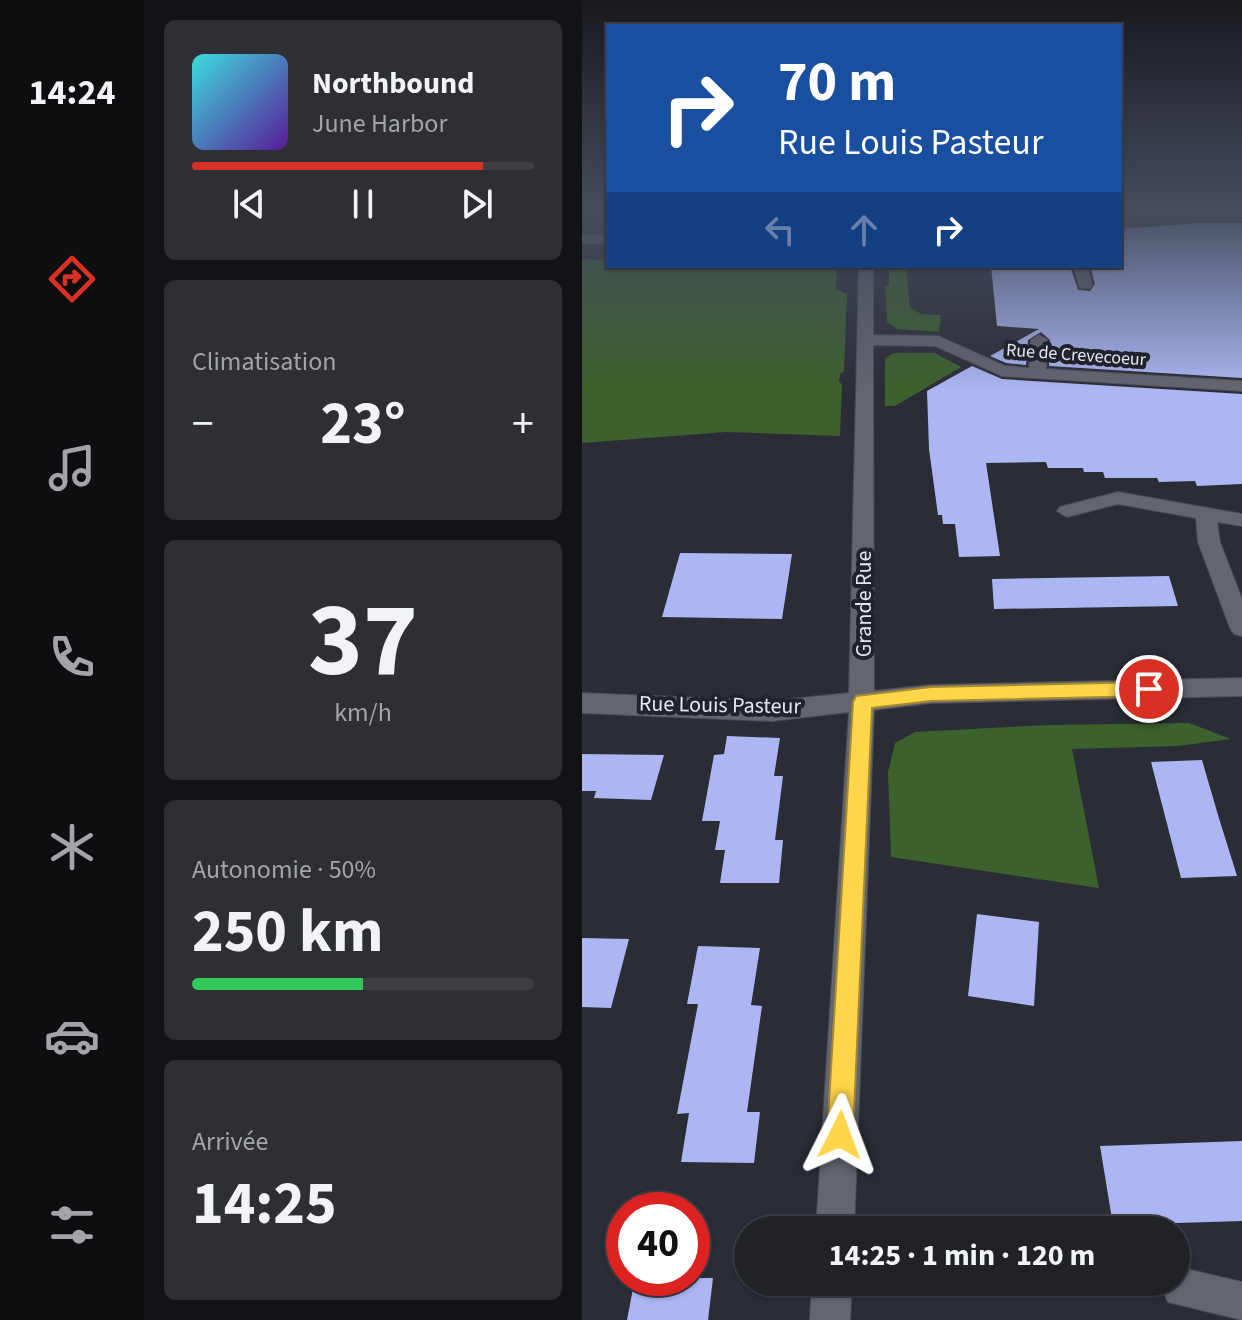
<!DOCTYPE html>
<html lang="fr">
<meta charset="utf-8">
<style>
body{margin:0;font-family:"Source Sans 3",sans-serif;background:#2d2f34;color:#f1f3f6;height:100vh;display:flex;flex-direction:column;font-size:30px;white-space:nowrap}
*{box-sizing:border-box;margin:0}
p{font-size:26px;color:#a2a4a8}
.icon{flex:none;width:44px;height:44px;fill:none;stroke:currentColor;stroke-width:2;stroke-linecap:round;stroke-linejoin:round}
.map{position:relative;flex:1;overflow:hidden}
.panel{display:flex;flex-direction:column;gap:20px;padding:20px;background:#121316;width:438px}
.panel>*{flex:none}
.banner{position:absolute;left:24px;top:24px;width:516px;height:244px;border-radius:0px;box-shadow:0 2px 6px #0004,0 0 0 2px #3d3f45;background:#1a4fa0;color:#fff;overflow:hidden}
.speed{position:absolute;left:24px;top:1192px;display:flex;gap:16px;font-size:40px;font-weight:700;text-align:center}
.speed>*{display:grid;place-content:center;width:104px;height:104px;border-radius:50%;background:#202228;box-shadow:0 2px 6px #0004,0 0 0 2px #3d3f45;line-height:1}
.speed .limit{border:12px solid #d22;background:#fff;color:#111}
.pin{position:absolute;display:grid;place-items:center;width:68px;height:68px;color:#fff;margin:-34px;border:4px solid #fff;border-radius:50%;box-shadow:0 2px 8px #0007}
.me{position:absolute;width:88px;margin:-44px;rotate:3deg;stroke-linejoin:round;filter:drop-shadow(0 0 6px #0008)}
.turn{display:flex;align-items:center;gap:28px;height:168px;padding:0 40px;font-size:36px}
.turn .icon{width:104px;height:104px;stroke-width:2.5}
.turn b{display:block;font-size:56px;line-height:68px}
.lanes{display:flex;align-items:center;height:76px;padding:0 40px;background:#0003;justify-content:center;gap:40px;direction:ltr}
.lanes .off{opacity:.35}
.big{font-size:60px;font-weight:700;line-height:1.1}
.panel .widget{flex:1;display:flex;flex-direction:column;justify-content:center;gap:12px;min-width:0;padding:0 28px;border-radius:12px;background:#2d2f34}
.panel .dial{align-items:center;gap:0}
.dial b{font-size:104px;line-height:1}
.song{display:flex;align-items:center;gap:24px}
.cover{width:96px;height:96px;border-radius:12px;background:linear-gradient(135deg,hsl(180 70% 55%),hsl(270 70% 35%))}
.played{height:8px;border-radius:4px;background:linear-gradient(90deg,#d93025 85%,#3d3f45 85%)}
.keys{display:flex;justify-content:space-around;direction:ltr}
.heat{display:flex;justify-content:space-between;align-items:center;font-size:44px;direction:ltr}
.charge{height:12px;border-radius:6px;background:linear-gradient(90deg,#34c759 50%,#3d3f45 0)}
.trip{position:absolute;left:152px;top:1216px;width:456px;height:80px;border-radius:40px;background:#202228;box-shadow:0 2px 6px #0004,0 0 0 2px #3d3f45;font-weight:700;line-height:80px;text-align:center}
main{display:flex;flex:1;min-height:0}
.menu{display:flex;flex-direction:column;width:144px;justify-content:space-around;align-items:center;background:#0d0e10;color:#a2a4a8}
.menu .icon{width:56px;height:56px}
.menu .current{color:#d93025}
.menu b{font-size:36px;color:#f1f3f6}
.map>svg:first-child{display:block}
.green{fill:#3d612d}
.building{fill:#abb6f3}
.lines{fill:none;stroke-linecap:round;stroke-linejoin:round}
.minor-casing{stroke:#4a4c53;stroke-width:2}
.minor{fill:#63656f;fill-rule:evenodd}
.route{fill:#ffd54a;stroke:#a68a30;stroke-width:2}
.labels{text-anchor:middle;dominant-baseline:central;stroke-width:8;stroke-linejoin:round;paint-order:stroke}
.far-street-label{font-size:18px;fill:#e6e7ed;stroke:#21232c}
.street-label{font-size:22px;fill:#e6e7ed;stroke:#21232c}
</style>
<main>
<nav class="menu">
<b>14:24</b>
<svg class="icon current" aria-label="directions" viewBox="0 0 24 24"><path d="M12 3l9 9-9 9-9-9zM9 14v-3h6M13 9l2 2-2 2"/></svg>
<svg class="icon" aria-label="music" viewBox="0 0 24 24"><path d="M9 18V5l10-2v13"/><circle cx="6" cy="18" r="3"/><circle cx="16" cy="16" r="3"/></svg>
<svg class="icon" aria-label="phone" viewBox="0 0 24 24"><path d="M5 4h4l2 5-3 2q2 4 5 5l2-3 5 2v4C11 20 4 13 5 4z"/></svg>
<svg class="icon" aria-label="climate" viewBox="0 0 24 24"><path d="M12 3v18M4 7l16 10M4 17L20 7"/></svg>
<svg class="icon" aria-label="car" viewBox="0 0 24 24"><path d="M5 17H2v-5l4-1 3-4h7l3 4 3 1v5h-3M9 17h6M6 11h13"/><circle cx="7" cy="17" r="2"/><circle cx="17" cy="17" r="2"/></svg>
<svg class="icon" aria-label="filters" viewBox="0 0 24 24"><path d="M4 7h16M4 17h16"/><circle cx="9" cy="7" r="2"/><circle cx="15" cy="17" r="2"/></svg>
</nav>
<section class="panel">
<div class="widget">
<div class="song"><i class="cover"></i><div><b>Northbound</b><p>June Harbor</p></div></div>
<div class="played"></div>
<div class="keys"><svg class="icon" aria-label="previous" viewBox="0 0 24 24"><path d="M18 5L8 12l10 7zM5 5v14"/></svg><svg class="icon" aria-label="pause" viewBox="0 0 24 24"><path d="M8 5v14M16 5v14"/></svg><svg class="icon" aria-label="next" viewBox="0 0 24 24"><path d="M6 5l10 7-10 7zM19 5v14"/></svg></div>
</div>
<div class="widget"><p>Climatisation</p>
<div class="heat"><a>−</a><b class="big">23°</b><a>+</a></div>
</div>
<div class="widget dial"><b>37</b><p>km/h</p></div>
<div class="widget"><p>Autonomie · 50%</p><b class="big">250 km</b><div class="charge"></div></div>
<div class="widget"><p>Arrivée</p><b class="big">14:25</b></div>
</section>
<div class="map">
<svg width="660" height="1320" viewBox="0 0 660 1320">
<rect width="100%" height="100%" fill="#2b2d36"/>
<!-- green -->
<g class="green">
<polygon points="0,259 26,260 26,266 255,266 254,289 265,294 262,371 258,374 257,382 260,384 258,436 144,432 0,443"/>
<polygon points="324,268 328,307 339,314 359,315 357,332 315,329 305,322 303,286 307,286 307,269"/>
<polygon points="311,353 353,353 379,367 313,406 303,406 303,359"/>
<polygon points="607,723 649,739 596,746 490,749 517,888 309,857 306,772 313,743 333,732 467,725"/>
</g>
<!-- building -->
<g class="building">
<polygon points="617,223 660,223 660,378 467,366 468,340 459,332 446,340 444,365 424,363 408,356 457,329 415,326 409,266 488,266 496,290 508,291 513,284 508,266 538,266 538,229"/>
<polygon points="390,366 420,379 660,394 660,484 615,486 613,481 577,482 575,478 523,478 521,472 502,472 501,468 466,468 464,462 404,463 418,556 377,557 373,524 361,524 360,515 356,515 347,449 345,391"/>
<polygon points="98,553 210,554 200,619 80,617"/>
<polygon points="587,576 596,606 412,609 410,579"/>
<polygon points="145,736 198,738 192,776 201,776 193,840 201,840 197,883 138,883 143,850 133,850 138,821 120,821 132,755 142,754"/>
<polygon points="0,754 82,755 69,800 12,798 14,791 0,791"/>
<polygon points="620,760 636,815 655,876 599,878 569,762"/>
<polygon points="395,914 457,922 452,1006 386,996"/>
<polygon points="0,938 47,939 29,1008 0,1007"/>
<polygon points="116,946 178,948 169,1005 180,1006 165,1112 178,1112 172,1163 99,1162 107,1113 95,1114 116,1004 105,1004"/>
<polygon points="660,1141 660,1221 531,1225 518,1146"/>
<polygon points="53,1278 131,1278 126,1320 45,1320"/>
</g>
<g class="lines">
<defs>
<g id="minor">
<rect x="538" y="206" width="122" height="8"/>
<polygon points="0,235 26,236 26,244 0,243"/>
<polygon points="277,266 291,266 291,335 356,336 423,366 447,368 449,340 457,335 465,340 464,369 660,381 660,391 420,376 353,346 291,345 292,691 349,685 660,678 660,696 349,703 292,710 272,1230 234,1230 267,712 190,721 0,713 0,693 190,701 267,693"/>
<polygon points="491,266 505,266 510,285 508,288 498,288"/>
<polygon points="536,492 660,514 660,526 635,522 638,542 660,599 660,636 652,634 648,628 616,542 614,518 536,504 485,517 475,511 478,507"/>
<polygon points="600,1268 660,1282 660,1320 586,1302 580,1288 583,1282 594,1282 594,1271"/>
<polygon points="230,1282 270,1282 268,1320 228,1320"/>
</g>
</defs>
<!-- minor casing -->
<use href="#minor" class="minor-casing"/>
<!-- minor -->
<use href="#minor" class="minor"/>
</g>
<!-- sky -->
<linearGradient id="sky" x2="0" y2="1"><stop stop-color="#18191e"/><stop offset="0.53" stop-color="#444c5d"/><stop offset="1" stop-color="#444c5d" stop-opacity="0"/></linearGradient>
<rect width="660" height="391" fill="url(#sky)"/>
<!-- route -->
<polygon class="route" points="567,682 576,689 567,696 349,701 290,708 271,1135 268,1145 258,1148 248,1145 245,1135 271,702 274,696 349,687"/>
<g class="labels">
<!-- far-street labels -->
<g class="far-street-label">
<text transform="translate(494 355) rotate(4)">Rue de Crevecoeur</text>
</g>
<!-- street labels -->
<g class="street-label">
<text transform="translate(282 604) rotate(-90)">Grande Rue</text>
<text transform="translate(138 705) rotate(1)">Rue Louis Pasteur</text>
</g>
</g>
</svg>
<div class="speed"><div class="limit">40</div></div>
<div class="pin" style="left:567px;top:689px;background:#d93025"><svg class="icon" aria-label="arrive" viewBox="0 0 24 24"><path d="M6 21V4h12l-3 4 3 4H6"/></svg></div>
<svg class="me" style="left:258px;top:1135px" viewBox="-20 -20 40 40"><path d="M0-17L14 15 0 8-14 15z" fill="#ffd54a" stroke="#fff" stroke-width="4"/></svg>
<div class="trip">14:25 · 1 min · 120 m</div>
<div class="banner">
<div class="turn"><svg class="icon" aria-label="right" viewBox="0 0 24 24"><path d="M7 20v-9h11M14 6l5 5-5 5"/></svg><div><b>70 m</b>Rue Louis Pasteur</div></div>
<div class="lanes"><svg class="icon off" aria-label="left" viewBox="0 0 24 24"><path d="M17 20v-9H6M10 6l-5 5 5 5"/></svg><svg class="icon off" aria-label="ahead" viewBox="0 0 24 24"><path d="M12 20V5M6 11l6-6 6 6"/></svg><svg class="icon" aria-label="right" viewBox="0 0 24 24"><path d="M7 20v-9h11M14 6l5 5-5 5"/></svg></div>
</div>
</div>
</main>
